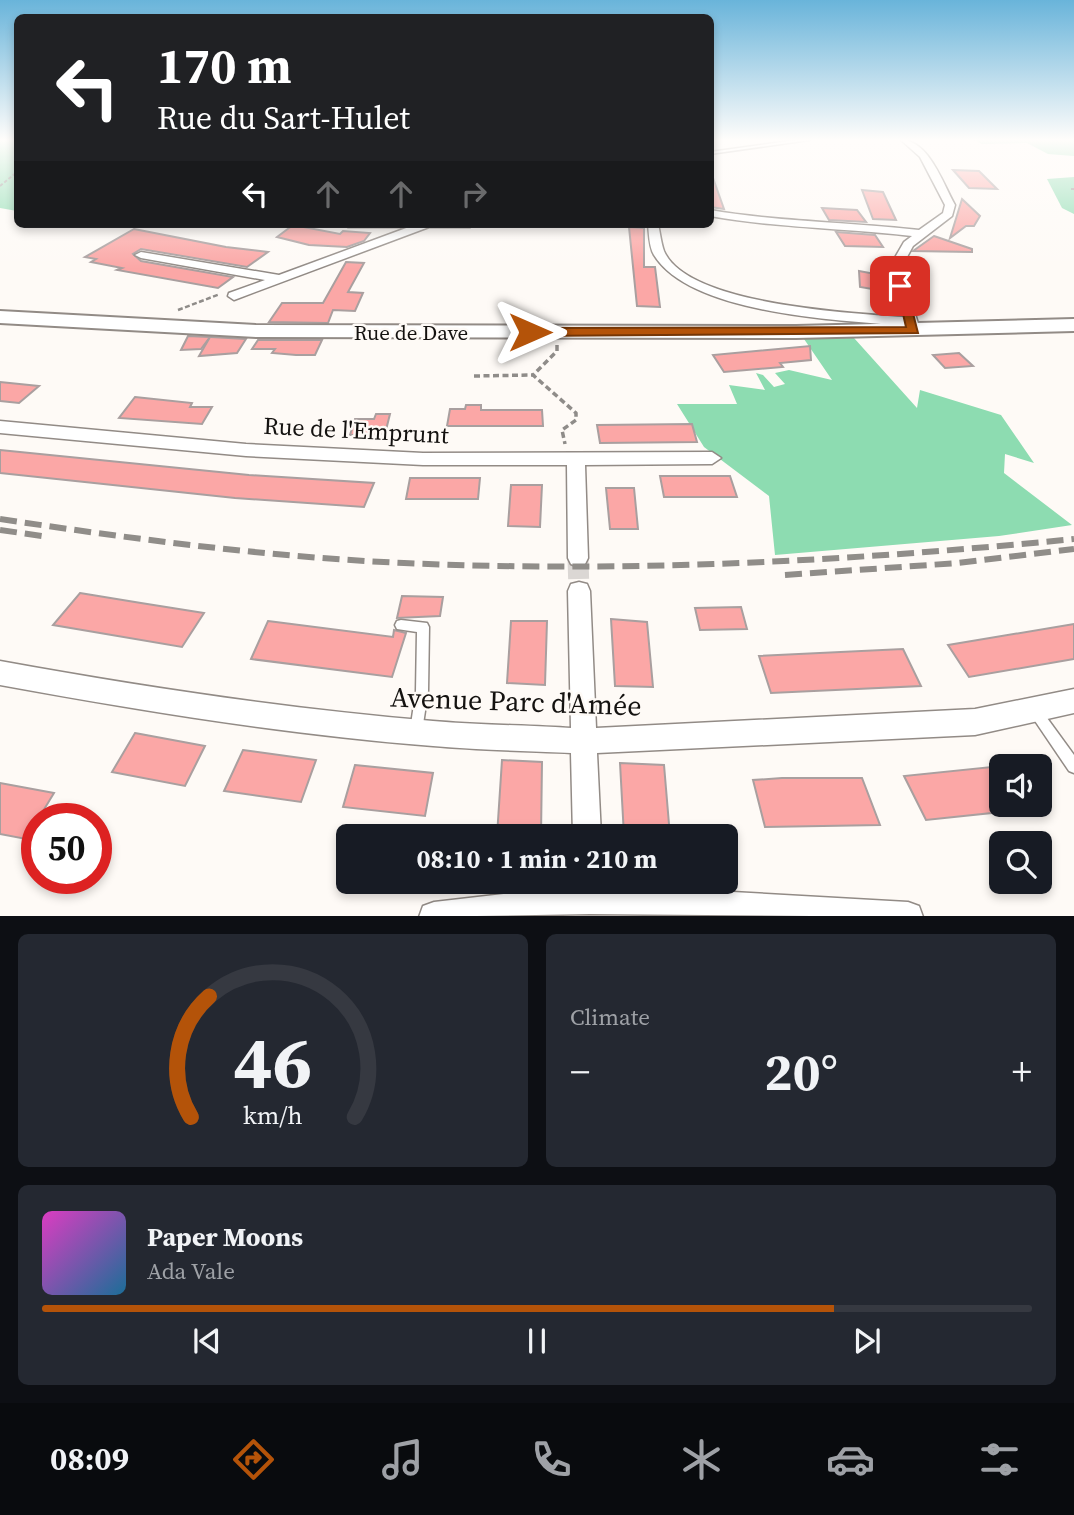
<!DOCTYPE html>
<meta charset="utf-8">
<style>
body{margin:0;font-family:"Source Serif 4",serif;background:#242831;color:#f1f3f6;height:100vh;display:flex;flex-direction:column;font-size:26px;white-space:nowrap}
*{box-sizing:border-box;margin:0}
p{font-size:23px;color:#9ea1a6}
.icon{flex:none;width:38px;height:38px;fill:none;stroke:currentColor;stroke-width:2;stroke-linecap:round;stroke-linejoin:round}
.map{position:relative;height:916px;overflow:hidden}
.side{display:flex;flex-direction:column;gap:18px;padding:18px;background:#0d0f14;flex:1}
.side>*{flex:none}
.banner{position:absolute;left:14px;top:14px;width:700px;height:214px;border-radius:10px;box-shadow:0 4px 10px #0003;background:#202124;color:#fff;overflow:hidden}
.fabs{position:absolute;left:989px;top:754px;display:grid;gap:14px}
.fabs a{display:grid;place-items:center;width:63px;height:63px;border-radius:10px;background:#171b24;box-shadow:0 4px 10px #0003;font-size:35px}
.speed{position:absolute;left:21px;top:803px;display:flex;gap:14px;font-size:35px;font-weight:700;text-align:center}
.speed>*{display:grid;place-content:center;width:91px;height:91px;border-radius:50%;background:#171b24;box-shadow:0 4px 10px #0003;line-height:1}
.speed .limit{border:10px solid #d22;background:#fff;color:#111}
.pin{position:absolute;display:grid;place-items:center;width:60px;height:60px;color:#fff;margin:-30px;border-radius:14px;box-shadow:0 4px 10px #0006}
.me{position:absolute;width:77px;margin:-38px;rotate:90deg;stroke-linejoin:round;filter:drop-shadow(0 0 5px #0008)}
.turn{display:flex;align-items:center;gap:24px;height:147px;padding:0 28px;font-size:32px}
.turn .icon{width:91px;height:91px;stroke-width:2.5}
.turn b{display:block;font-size:49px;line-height:60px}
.lanes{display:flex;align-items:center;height:66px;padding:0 28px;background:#0003;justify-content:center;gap:35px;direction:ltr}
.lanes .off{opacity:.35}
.big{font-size:52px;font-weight:700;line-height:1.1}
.side .widget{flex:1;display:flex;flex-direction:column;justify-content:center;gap:10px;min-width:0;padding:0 24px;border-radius:10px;background:#242831}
.side .dial{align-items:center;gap:0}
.dial svg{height:182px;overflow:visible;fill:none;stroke:#363941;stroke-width:7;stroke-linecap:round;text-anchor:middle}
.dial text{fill:#f1f3f6;stroke:none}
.song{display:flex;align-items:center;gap:21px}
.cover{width:84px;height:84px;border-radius:10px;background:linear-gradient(135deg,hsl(310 70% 55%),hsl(200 70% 35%))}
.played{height:7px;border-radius:4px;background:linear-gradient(90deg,#b45309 80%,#363941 80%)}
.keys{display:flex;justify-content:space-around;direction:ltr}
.heat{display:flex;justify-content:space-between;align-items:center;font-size:38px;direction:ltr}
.side .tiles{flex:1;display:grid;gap:18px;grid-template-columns:1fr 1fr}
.widget:last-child{grid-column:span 2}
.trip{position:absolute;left:336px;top:824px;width:402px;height:70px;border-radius:10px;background:#171b24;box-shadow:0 4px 10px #0003;font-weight:700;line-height:70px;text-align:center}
.tab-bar{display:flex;height:112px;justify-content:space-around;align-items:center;background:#090b0e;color:#9ea1a6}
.tab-bar .icon{width:49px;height:49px}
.tab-bar .current{color:#b45309}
.tab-bar b{font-size:32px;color:#f1f3f6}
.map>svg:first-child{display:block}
.green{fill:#8ddcb1}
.building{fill:#fba7a6;stroke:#a99f9f;stroke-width:2}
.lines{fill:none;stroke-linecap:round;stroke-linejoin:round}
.minor-tunnel{stroke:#dbd7d4;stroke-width:21;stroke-dasharray:21 10;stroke-linecap:butt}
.service-casing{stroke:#928b86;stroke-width:3}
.minor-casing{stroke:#928b86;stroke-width:3}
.secondary-casing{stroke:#928b86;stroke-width:4}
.path-far2{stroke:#8f8c89;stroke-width:2;stroke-dasharray:3.5 2;stroke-linecap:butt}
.path-far1{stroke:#8f8c89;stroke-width:2.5;stroke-dasharray:5 2.5;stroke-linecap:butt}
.path{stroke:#8f8c89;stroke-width:3.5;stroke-dasharray:6 3.5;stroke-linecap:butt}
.service{fill:#fff;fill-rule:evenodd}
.minor{fill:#fff;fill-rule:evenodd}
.secondary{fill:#fff;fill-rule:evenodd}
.rail{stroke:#908d89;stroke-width:6;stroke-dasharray:17 8;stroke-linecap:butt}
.route{fill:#b45309;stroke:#753606;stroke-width:2}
.labels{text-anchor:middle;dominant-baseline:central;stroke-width:5;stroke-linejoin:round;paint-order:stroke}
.far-street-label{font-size:21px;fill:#141210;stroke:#fefaf6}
.street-label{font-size:24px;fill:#141210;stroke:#fefaf6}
.near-street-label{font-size:28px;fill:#141210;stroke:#fefaf6}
</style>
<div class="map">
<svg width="1074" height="917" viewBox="0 0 1074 917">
<rect width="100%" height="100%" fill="#fefaf6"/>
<!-- green -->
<g class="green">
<polygon points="0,140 17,140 17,211 0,208"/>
<polygon points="974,140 1074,140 1074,156 1048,154 1027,143 982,144"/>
<polygon points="1074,177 1074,214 1062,208 1047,179"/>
<polygon points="854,338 917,408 920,390 1001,415 1034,463 1005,454 1004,473 1072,525 999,536 775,555 769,496 704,447 677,404 737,404 729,385 765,390 756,373 763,375 774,387 785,384 775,373 789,370 832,380 804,339"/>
</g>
<!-- building -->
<g class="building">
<polygon points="953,170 979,171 997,189 969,188"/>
<polygon points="710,178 713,178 724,209 710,207"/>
<polygon points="862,190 883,192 896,220 873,219"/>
<polygon points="962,199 980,216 974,226 966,226 950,238"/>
<polygon points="822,208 857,210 866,222 829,220"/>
<polygon points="293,225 340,234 343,231 370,233 364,241 347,247 309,245 277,237"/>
<polygon points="629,227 644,228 644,267 655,267 660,307 637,306"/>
<polygon points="134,229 226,247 268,252 247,267 141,249 133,254 141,261 233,277 218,288 117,270 122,268 91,262 96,259 85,257"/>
<polygon points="836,232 875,235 883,247 845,246"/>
<polygon points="934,236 972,249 972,252 913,251"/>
<polygon points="346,262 364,263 348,292 363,293 355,311 333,310 328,323 269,322 282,303 323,303"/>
<polygon points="859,271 881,275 884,291 860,287"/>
<polygon points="188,336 210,337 201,349 181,350"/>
<polygon points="210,337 211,337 246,339 237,353 199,356"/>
<polygon points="258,340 322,340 315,355 296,355 272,353 275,349 252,349"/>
<polygon points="810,346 811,360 780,363 783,367 724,372 713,355"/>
<polygon points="959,353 973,366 945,368 933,355"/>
<polygon points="0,382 39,386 19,403 0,401"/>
<polygon points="135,397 192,403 190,407 212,407 202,424 119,418"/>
<polygon points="466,405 481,405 481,410 542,410 543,426 447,426 450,409 465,409"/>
<polygon points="376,414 390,414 385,434 350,435 355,419 374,419"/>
<polygon points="692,424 697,442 600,443 597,425"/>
<polygon points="0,450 249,475 374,483 364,507 235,498 0,473"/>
<polygon points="660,476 730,476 737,497 664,497"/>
<polygon points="410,478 480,478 478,499 406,499"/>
<polygon points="511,485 542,485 540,527 508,526"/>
<polygon points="606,488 634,488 638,529 610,529"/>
<polygon points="80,593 141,603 204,613 182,647 53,625"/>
<polygon points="402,596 443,597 440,616 397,618"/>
<polygon points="741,607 747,629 700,630 695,608"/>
<polygon points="611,619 647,622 653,687 615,686"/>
<polygon points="268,621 393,637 394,630 406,633 392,677 251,659"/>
<polygon points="511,621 547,621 545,685 507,683"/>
<polygon points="1074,624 1074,659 969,677 948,645"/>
<polygon points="903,649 921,686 771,693 759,656"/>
<polygon points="135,733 205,746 185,786 112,772"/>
<polygon points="243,750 316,760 301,802 224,791"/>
<polygon points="502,760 542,762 541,836 497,836"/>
<polygon points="620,763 664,765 670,836 624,836"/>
<polygon points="355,765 433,773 425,816 343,807"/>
<polygon points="1001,766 1001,812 926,820 904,776"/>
<polygon points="782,778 862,778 880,825 765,827 753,780"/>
<polygon points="0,783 54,793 26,839 0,834"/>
</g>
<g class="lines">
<!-- minor-tunnel -->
<polyline class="minor-tunnel" points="578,558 579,591"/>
<defs>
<g id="service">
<polygon points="796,140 809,140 710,154 710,152"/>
<polygon points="901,140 908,140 908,141 906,142"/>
<polygon points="401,620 427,623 429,627 428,691 422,731 420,735 416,737 412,735 410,731 416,691 417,632 397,629 395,625 397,621"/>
<polygon points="1035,705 1039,707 1074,755 1074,773 1069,771 1031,715 1029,711 1031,707"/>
</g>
<g id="minor">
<path d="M 901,140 C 929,140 943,184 955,205 L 952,216 L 913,246 L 901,268 L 920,330 L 918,333 L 908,333 L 905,326 C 841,320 691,315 654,255 C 649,247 649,233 648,224 L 658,224 C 660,232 661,243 664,251 C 687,305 851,313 903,317 L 889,268 L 904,242 L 912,236 C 844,228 777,228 710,216 L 710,210 C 780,222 850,222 919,230 L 943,213 L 945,205 L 920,157 Z"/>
<polygon points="343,224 475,224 470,227 429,227 234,300 228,296 229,293 265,280 141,258 135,255 141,252 279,275 409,227 348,227"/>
<polygon points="0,421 246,444 423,453 712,452 721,458 712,464 585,465 588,558 585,564 578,567 571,564 568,558 567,465 423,465 246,456 0,433"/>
<path d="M 579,582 L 587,584 L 590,591 L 596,728 L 975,709 L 1074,689 L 1074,713 L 975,735 L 597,753 L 601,836 L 573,836 L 571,753 C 525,751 479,750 433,746 C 288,735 143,711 0,685 L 0,661 C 143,687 288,709 433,721 C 478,725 525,725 571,728 L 568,591 L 571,584 Z"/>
<polygon points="590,884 908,902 919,906 923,917 590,914 419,917 423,906 434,902"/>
</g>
<polygon id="secondary" points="0,311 256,325 796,326 1074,319 1074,331 796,338 256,337 0,323"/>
</defs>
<!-- service casing -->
<use href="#service" class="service-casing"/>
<!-- minor casing -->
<use href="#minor" class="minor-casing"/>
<!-- secondary casing -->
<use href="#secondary" class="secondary-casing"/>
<!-- path-far2 -->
<g class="path-far2">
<polyline points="0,186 18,171"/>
<polyline points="1071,189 1074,189"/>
</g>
<!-- path-far1 -->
<polyline class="path-far1" points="178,310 220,294"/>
<!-- path -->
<g class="path">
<polyline points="557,345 557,351 533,375 576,413 576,420 562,430 565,444"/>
<polyline points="474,376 533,375"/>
</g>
<!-- service -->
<use href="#service" class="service"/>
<!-- minor -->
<use href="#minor" class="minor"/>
<!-- secondary -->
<use href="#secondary" class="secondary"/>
<!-- rail -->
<g class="rail">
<path d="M 0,519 C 134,539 268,557 404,563 C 628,573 851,561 1074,539"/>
<polyline points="0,530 42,536"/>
<polyline points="785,575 958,563 1074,549"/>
</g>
</g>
<!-- sky -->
<linearGradient id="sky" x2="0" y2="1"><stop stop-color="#69b4da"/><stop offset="0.52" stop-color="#fffdfb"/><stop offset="1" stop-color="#fffdfb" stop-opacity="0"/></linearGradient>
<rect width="1074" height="269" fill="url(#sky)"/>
<!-- route -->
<polygon class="route" points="896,283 906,286 918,333 530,336 524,332 530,328 906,327"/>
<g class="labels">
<!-- far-street labels -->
<g class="far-street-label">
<text x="411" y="332">Rue de Dave</text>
</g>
<!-- street labels -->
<g class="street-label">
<text transform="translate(356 430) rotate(3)">Rue de l'Emprunt</text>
</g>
<!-- near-street labels -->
<g class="near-street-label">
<text transform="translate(516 701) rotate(2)">Avenue Parc d'Amée</text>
</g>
</g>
</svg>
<div class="fabs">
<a><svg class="icon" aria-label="sound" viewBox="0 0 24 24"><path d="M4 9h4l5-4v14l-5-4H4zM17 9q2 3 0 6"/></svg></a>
<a><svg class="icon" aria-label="search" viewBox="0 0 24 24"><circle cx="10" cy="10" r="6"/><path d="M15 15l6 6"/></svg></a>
</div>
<div class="speed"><div class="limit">50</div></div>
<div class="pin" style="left:900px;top:286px;background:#d93025"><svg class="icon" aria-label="arrive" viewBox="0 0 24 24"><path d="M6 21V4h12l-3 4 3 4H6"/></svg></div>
<svg class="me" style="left:530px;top:332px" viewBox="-20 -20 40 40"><path d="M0-17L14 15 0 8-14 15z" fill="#b45309" stroke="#fff" stroke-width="4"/></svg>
<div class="trip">08:10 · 1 min · 210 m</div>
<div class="banner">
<div class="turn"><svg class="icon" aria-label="left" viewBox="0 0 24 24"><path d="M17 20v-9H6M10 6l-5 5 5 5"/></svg><div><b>170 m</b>Rue du Sart-Hulet</div></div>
<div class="lanes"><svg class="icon" aria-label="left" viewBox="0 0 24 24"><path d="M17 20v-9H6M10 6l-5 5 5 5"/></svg><svg class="icon off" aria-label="ahead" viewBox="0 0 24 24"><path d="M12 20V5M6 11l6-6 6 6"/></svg><svg class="icon off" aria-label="ahead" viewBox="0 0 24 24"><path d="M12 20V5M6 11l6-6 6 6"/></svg><svg class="icon off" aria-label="right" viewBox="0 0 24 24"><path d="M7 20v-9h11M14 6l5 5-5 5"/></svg></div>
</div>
</div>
<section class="side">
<div class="tiles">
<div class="widget dial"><svg viewBox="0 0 100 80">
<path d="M14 69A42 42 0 1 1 86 69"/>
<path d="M14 69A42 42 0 0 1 22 16" stroke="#b45309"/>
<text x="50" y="56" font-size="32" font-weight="700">46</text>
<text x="50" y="72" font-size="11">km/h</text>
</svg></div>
<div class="widget"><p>Climate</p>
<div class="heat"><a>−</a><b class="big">20°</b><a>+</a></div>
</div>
<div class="widget">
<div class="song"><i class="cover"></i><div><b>Paper Moons</b><p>Ada Vale</p></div></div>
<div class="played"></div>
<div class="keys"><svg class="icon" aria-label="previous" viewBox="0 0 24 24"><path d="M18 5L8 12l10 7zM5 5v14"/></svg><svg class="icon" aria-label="pause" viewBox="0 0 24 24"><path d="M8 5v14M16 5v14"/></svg><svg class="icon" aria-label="next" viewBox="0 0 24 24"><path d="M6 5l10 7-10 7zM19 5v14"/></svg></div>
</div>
</div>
</section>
<nav class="tab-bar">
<b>08:09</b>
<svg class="icon current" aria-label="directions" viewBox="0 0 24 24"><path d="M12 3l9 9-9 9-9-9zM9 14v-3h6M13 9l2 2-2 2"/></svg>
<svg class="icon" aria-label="music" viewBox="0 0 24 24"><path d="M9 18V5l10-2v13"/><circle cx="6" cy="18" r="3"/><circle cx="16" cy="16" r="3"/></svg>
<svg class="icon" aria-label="phone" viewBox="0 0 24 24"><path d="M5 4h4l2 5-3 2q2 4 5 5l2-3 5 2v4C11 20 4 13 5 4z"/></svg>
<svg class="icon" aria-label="climate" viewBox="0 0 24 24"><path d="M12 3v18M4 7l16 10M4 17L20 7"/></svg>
<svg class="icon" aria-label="car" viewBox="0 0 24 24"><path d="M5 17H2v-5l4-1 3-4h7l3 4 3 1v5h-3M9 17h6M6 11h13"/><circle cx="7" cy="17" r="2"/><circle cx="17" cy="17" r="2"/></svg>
<svg class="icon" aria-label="filters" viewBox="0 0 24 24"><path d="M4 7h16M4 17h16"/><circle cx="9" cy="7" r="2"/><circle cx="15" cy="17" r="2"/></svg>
</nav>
